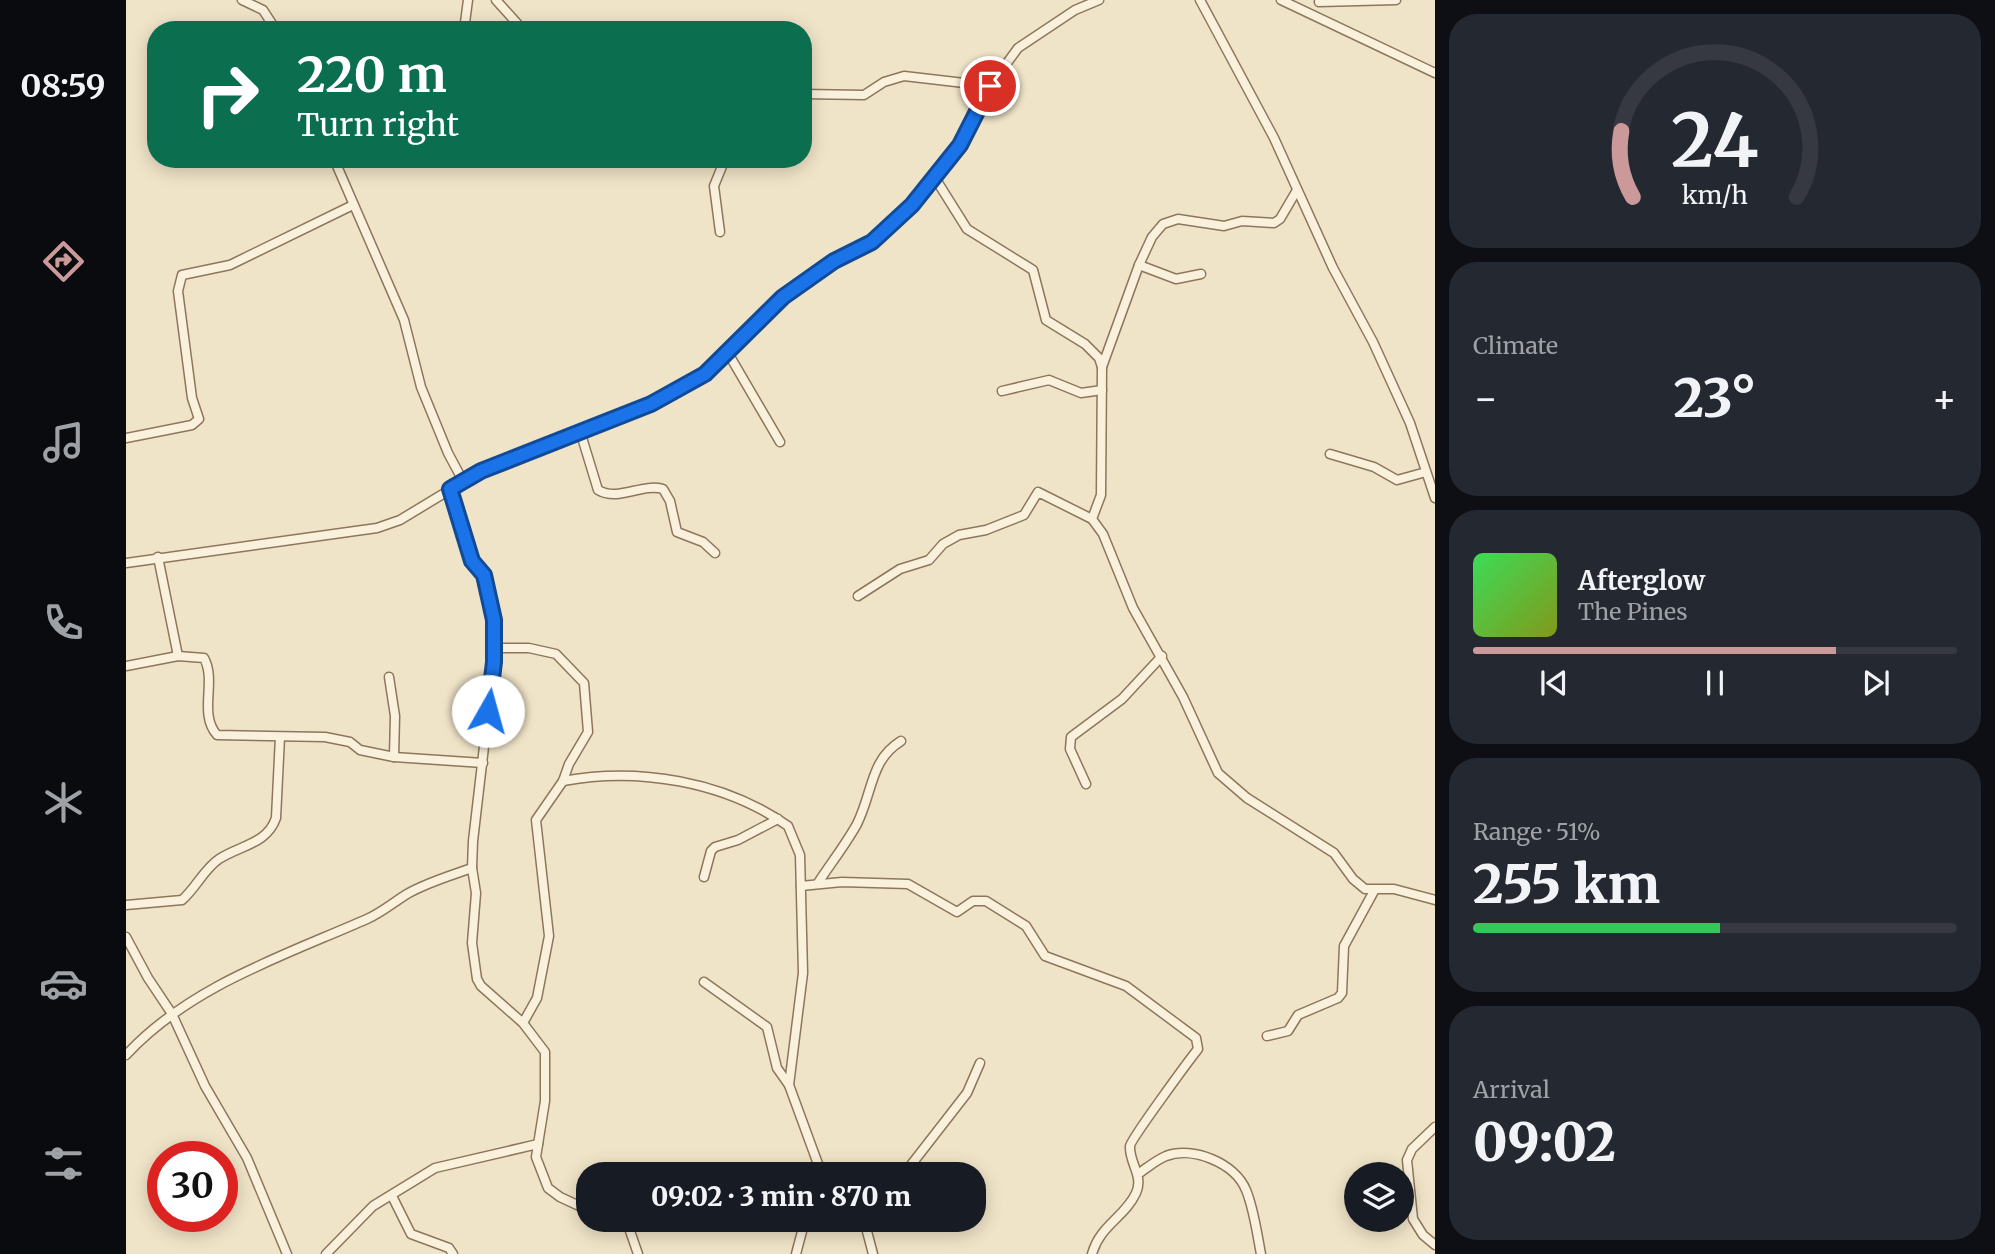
<!DOCTYPE html>
<meta charset="utf-8">
<style>
body{margin:0;font-family:Merriweather,serif;background:#242831;color:#f1f3f6;height:100vh;display:flex;flex-direction:column;font-size:26px;white-space:nowrap}
*{box-sizing:border-box;margin:0}
p{font-size:23px;color:#9ea1a6}
.icon{flex:none;width:38px;height:38px;fill:none;stroke:currentColor;stroke-width:2;stroke-linecap:round;stroke-linejoin:round}
.map{position:relative;flex:1;overflow:hidden}
.sheet{display:flex;flex-direction:column;gap:14px;padding:14px;background:#0d0f14;width:560px}
.sheet>*{flex:none}
.banner{position:absolute;left:21px;top:21px;width:665px;height:147px;border-radius:28px;box-shadow:0 4px 18px #0003;background:#0b6e4f;color:#fff;overflow:hidden}
.tools{position:absolute;left:1218px;top:1162px;display:grid;gap:14px}
.tools a{display:grid;place-items:center;width:70px;height:70px;border-radius:50%;background:#171b24;box-shadow:0 4px 18px #0003;font-size:35px}
.speed{position:absolute;left:21px;top:1141px;display:flex;gap:14px;font-size:35px;font-weight:700;text-align:center}
.speed>*{display:grid;place-content:center;width:91px;height:91px;border-radius:50%;background:#171b24;box-shadow:0 4px 18px #0003;line-height:1}
.speed .limit{border:10px solid #d22;background:#fff;color:#111}
.pin{position:absolute;display:grid;place-items:center;width:60px;height:60px;color:#fff;margin:-30px;border:4px solid #fff;border-radius:50%;box-shadow:0 2px 7px #0007}
.me{position:absolute;width:77px;margin:-38px;rotate:7deg;stroke-linejoin:round;filter:drop-shadow(0 0 5px #0008)}
.turn{display:flex;align-items:center;gap:24px;height:147px;padding:0 35px;font-size:32px}
.turn .icon{width:91px;height:91px;stroke-width:2.5}
.turn b{display:block;font-size:49px;line-height:60px}
.big{font-size:52px;font-weight:800;line-height:1.1}
.sheet .card{flex:1;display:flex;flex-direction:column;justify-content:center;gap:10px;min-width:0;padding:0 24px;border-radius:28px;background:#242831}
.sheet .dial{align-items:center;gap:0}
.dial svg{height:182px;overflow:visible;fill:none;stroke:#363941;stroke-width:7;stroke-linecap:round;text-anchor:middle}
.dial text{fill:#f1f3f6;stroke:none}
.song{display:flex;align-items:center;gap:21px}
.cover{width:84px;height:84px;border-radius:10px;background:linear-gradient(135deg,hsl(130 70% 55%),hsl(70 70% 35%))}
.played{height:7px;border-radius:4px;background:linear-gradient(90deg,#cc999b 75%,#363941 75%)}
.keys{display:flex;justify-content:space-around;direction:ltr}
.heat{display:flex;justify-content:space-between;align-items:center;font-size:38px;direction:ltr}
.charge{height:10px;border-radius:5px;background:linear-gradient(90deg,#34c759 51%,#363941 0)}
.trip{position:absolute;left:450px;top:1162px;width:410px;height:70px;border-radius:28px;background:#171b24;box-shadow:0 4px 18px #0003;font-weight:800;line-height:70px;text-align:center}
main{display:flex;flex:1;min-height:0}
.dock{display:flex;flex-direction:column;width:126px;justify-content:space-around;align-items:center;background:#090b0e;color:#9ea1a6}
.dock .icon{width:49px;height:49px}
.dock .current{color:#cc999b}
.dock b{font-size:32px;color:#f1f3f6}
.map>svg:first-child{display:block}
.lines{fill:none;stroke-linecap:round;stroke-linejoin:round}
.street-casing{stroke:#8d765c;stroke-width:11}
.street{stroke:#faf1dc;stroke-width:8}
.route-casing{stroke:#114b97;stroke-width:18}
.route{stroke:#1a73e8;stroke-width:12}
</style>
<main>
<nav class="dock">
<b>08:59</b>
<svg class="icon current" aria-label="directions" viewBox="0 0 24 24"><path d="M12 3l9 9-9 9-9-9zM9 14v-3h6M13 9l2 2-2 2"/></svg>
<svg class="icon" aria-label="music" viewBox="0 0 24 24"><path d="M9 18V5l10-2v13"/><circle cx="6" cy="18" r="3"/><circle cx="16" cy="16" r="3"/></svg>
<svg class="icon" aria-label="phone" viewBox="0 0 24 24"><path d="M5 4h4l2 5-3 2q2 4 5 5l2-3 5 2v4C11 20 4 13 5 4z"/></svg>
<svg class="icon" aria-label="climate" viewBox="0 0 24 24"><path d="M12 3v18M4 7l16 10M4 17L20 7"/></svg>
<svg class="icon" aria-label="car" viewBox="0 0 24 24"><path d="M5 17H2v-5l4-1 3-4h7l3 4 3 1v5h-3M9 17h6M6 11h13"/><circle cx="7" cy="17" r="2"/><circle cx="17" cy="17" r="2"/></svg>
<svg class="icon" aria-label="filters" viewBox="0 0 24 24"><path d="M4 7h16M4 17h16"/><circle cx="9" cy="7" r="2"/><circle cx="15" cy="17" r="2"/></svg>
</nav>
<div class="map">
<svg width="1309" height="1254" viewBox="0 0 1309 1254">
<rect width="100%" height="100%" fill="#f0e4c8"/>
<g class="lines">
<defs>
<g id="street">
<polyline points="116,0 137,10 150,30"/>
<polyline points="370,0 397,30"/>
<polyline points="1074,0 1148,138 1207,268 1247,342 1284,423 1309,498"/>
<polyline points="1155,0 1309,73"/>
<polyline points="1193,2 1270,0"/>
<polyline points="338,30 342,0"/>
<polyline points="677,94 738,95 758,82 778,76 864,86"/>
<polyline points="208,159 278,320 295,387 322,453 337,481"/>
<polyline points="809,178 841,229 907,270 920,320 959,344 973,358 976,367 975,495 966,519 977,534 1007,608 1057,697 1092,773 1121,798 1208,853 1227,879 1239,889 1268,889 1309,900"/>
<polyline points="594,232 588,186 599,159"/>
<polyline points="1013,265 1050,279 1075,274"/>
<polyline points="602,353 654,442"/>
<polyline points="976,367 1013,265 1026,237 1037,224 1052,219 1098,226 1116,221 1148,223 1154,219 1171,190"/>
<polyline points="876,391 923,380 955,393 976,390"/>
<path d="M 454,431 L 472,490 C 493,502 515,483 537,489 L 544,501 L 551,532 L 577,542 L 589,553"/>
<polyline points="0,438 66,425 73,419 66,398 52,291 56,275 104,265 227,205"/>
<polyline points="1204,454 1248,467 1271,480 1300,472"/>
<polyline points="324,489 346,561 358,575 368,620 368,661 347,841 346,868 350,893 346,943 351,979 355,986 397,1023 419,1052 419,1101 410,1157 422,1188 434,1197 462,1210"/>
<polyline points="32,557 52,656"/>
<polyline points="0,563 251,528 274,520 355,471 525,404 579,374 657,297 708,261 746,242 786,205 834,145 864,86 892,48 949,10 973,0"/>
<polyline points="732,596 774,569 803,560 817,544 833,535 860,530 898,515 912,492 966,519"/>
<polyline points="369,648 403,648 430,654 458,683 462,732 443,764 437,781 410,820 423,936 411,998 397,1023"/>
<path d="M 0,666 L 52,656 L 78,658 C 91,682 72,713 91,735 L 199,737 L 224,742 L 234,750 L 268,757 L 357,763"/>
<polyline points="263,677 269,716 268,757"/>
<path d="M 437,781 C 512,767 598,781 662,826 L 674,855 L 677,973 L 663,1085 L 692,1164 L 701,1174"/>
<polyline points="960,784 944,749 945,737 996,699 1036,656"/>
<polyline points="578,877 585,851 589,847 612,840 652,819"/>
<path d="M 692,883 C 705,863 720,844 731,824 C 747,792 744,760 775,741"/>
<path d="M 675,886 L 716,882 L 782,884 L 831,912 L 847,901 L 860,901 L 900,926 L 919,956 L 1000,986 L 1070,1038 L 1072,1049 C 1064,1059 1005,1139 1004,1146 C 1003,1163 1018,1176 1010,1193 C 999,1217 974,1225 966,1254"/>
<path d="M 0,905 L 56,900 C 70,888 78,869 93,859 C 115,845 141,844 150,818 L 154,737"/>
<polyline points="0,937 22,978 46,1014 79,1086 121,1158 161,1254"/>
<polyline points="578,982 641,1027 651,1068 663,1085"/>
<polyline points="1141,1036 1162,1031 1172,1015 1212,998 1216,993 1218,946 1248,891"/>
<path d="M 0,1055 C 64,986 157,956 241,919 C 255,913 268,902 281,894 C 302,882 324,876 346,868"/>
<polyline points="1309,1127 1286,1149 1281,1160 1287,1219 1297,1235 1309,1245"/>
<polyline points="778,1174 841,1093 854,1063"/>
<path d="M 1012,1174 C 1021,1168 1030,1160 1040,1156 C 1067,1146 1109,1163 1120,1190 C 1128,1209 1131,1234 1135,1254"/>
<polyline points="266,1196 285,1234 323,1248 327,1254"/>
<polyline points="492,1220 503,1228 512,1254"/>
<polyline points="738,1220 747,1254"/>
<polyline points="200,1254 247,1206 309,1168 412,1144"/>
<polyline points="670,1254 679,1220"/>
</g>
</defs>
<!-- street casing -->
<use href="#street" class="street-casing"/>
<!-- street -->
<use href="#street" class="street"/>
</g>
<g class="lines">
<defs>
<polyline id="route" points="362,711 368,662 368,620 358,575 346,561 324,489 355,471 525,404 579,374 657,297 708,261 746,242 786,205 834,145 864,86"/>
</defs>
<!-- route casing -->
<use href="#route" class="route-casing"/>
<!-- route -->
<use href="#route" class="route"/>
</g>
</svg>
<div class="tools">
<a><svg class="icon" aria-label="layers" viewBox="0 0 24 24"><path d="M12 4l9 5-9 5-9-5zM3 14l9 5 9-5"/></svg></a>
</div>
<div class="speed"><div class="limit">30</div></div>
<div class="pin" style="left:864px;top:86px;background:#d93025"><svg class="icon" aria-label="arrive" viewBox="0 0 24 24"><path d="M6 21V4h12l-3 4 3 4H6"/></svg></div>
<svg class="me" style="left:362px;top:711px" viewBox="-20 -20 40 40"><circle r="19" fill="#fff"/><path d="M0-13L10 11 0 6-10 11z" fill="#1a73e8"/></svg>
<div class="trip">09:02 · 3 min · 870 m</div>
<div class="banner">
<div class="turn"><svg class="icon" aria-label="right" viewBox="0 0 24 24"><path d="M7 20v-9h11M14 6l5 5-5 5"/></svg><div><b>220 m</b>Turn right</div></div>
</div>
</div>
<section class="sheet">
<div class="card dial"><svg viewBox="0 0 100 80">
<path d="M14 69A42 42 0 1 1 86 69"/>
<path d="M14 69A42 42 0 0 1 9 40" stroke="#cc999b"/>
<text x="50" y="56" font-size="32" font-weight="700">24</text>
<text x="50" y="72" font-size="11">km/h</text>
</svg></div>
<div class="card"><p>Climate</p>
<div class="heat"><a>−</a><b class="big">23°</b><a>+</a></div>
</div>
<div class="card">
<div class="song"><i class="cover"></i><div><b>Afterglow</b><p>The Pines</p></div></div>
<div class="played"></div>
<div class="keys"><svg class="icon" aria-label="previous" viewBox="0 0 24 24"><path d="M18 5L8 12l10 7zM5 5v14"/></svg><svg class="icon" aria-label="pause" viewBox="0 0 24 24"><path d="M8 5v14M16 5v14"/></svg><svg class="icon" aria-label="next" viewBox="0 0 24 24"><path d="M6 5l10 7-10 7zM19 5v14"/></svg></div>
</div>
<div class="card"><p>Range · 51%</p><b class="big">255 km</b><div class="charge"></div></div>
<div class="card"><p>Arrival</p><b class="big">09:02</b></div>
</section>
</main>
